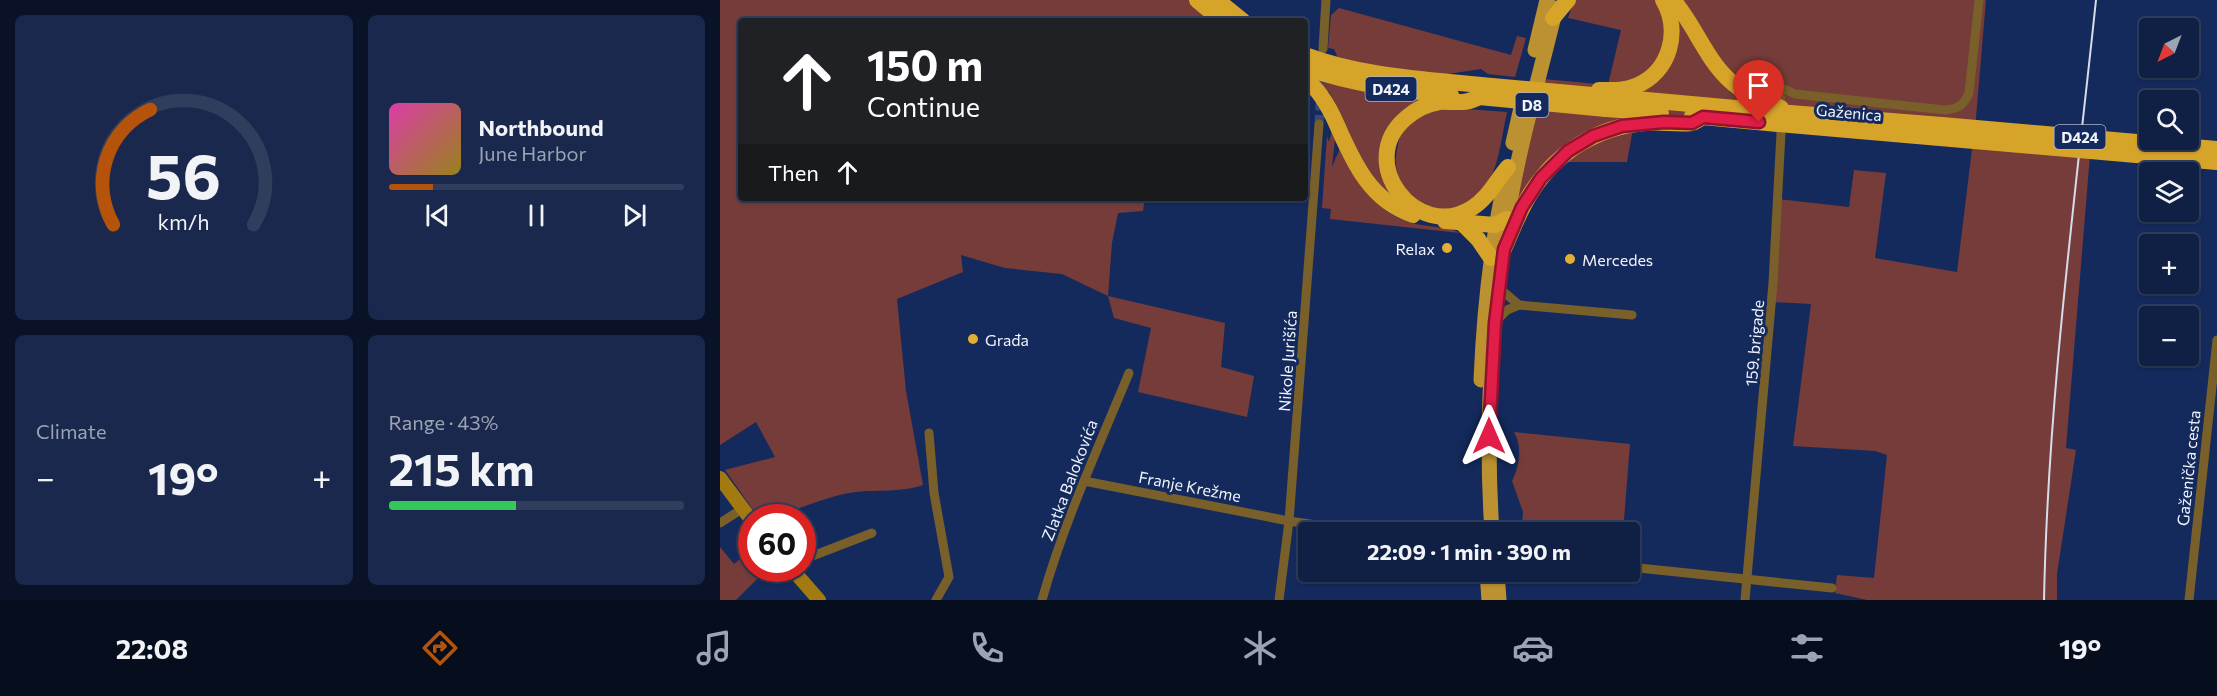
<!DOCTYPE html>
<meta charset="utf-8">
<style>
body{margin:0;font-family:Commissioner,sans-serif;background:#19284c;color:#f1f3f6;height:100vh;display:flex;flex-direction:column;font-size:22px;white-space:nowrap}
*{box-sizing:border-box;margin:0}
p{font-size:20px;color:#9ca3b3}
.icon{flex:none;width:33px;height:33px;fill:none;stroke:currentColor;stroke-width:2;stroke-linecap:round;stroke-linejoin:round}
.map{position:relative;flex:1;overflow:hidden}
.drawer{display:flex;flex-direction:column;gap:15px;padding:15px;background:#091226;width:720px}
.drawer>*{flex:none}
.top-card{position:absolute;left:18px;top:18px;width:570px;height:183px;border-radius:6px;box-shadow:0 2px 4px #0004,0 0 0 2px #303e5e;background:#202124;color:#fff;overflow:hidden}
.needle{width:39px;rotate:222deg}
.tools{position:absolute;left:1419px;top:18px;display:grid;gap:12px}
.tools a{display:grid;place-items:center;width:60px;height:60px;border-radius:6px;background:#102045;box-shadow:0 2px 4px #0004,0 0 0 2px #303e5e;font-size:30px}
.speed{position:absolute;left:18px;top:504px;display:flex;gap:12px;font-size:30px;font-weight:700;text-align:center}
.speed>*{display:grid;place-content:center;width:78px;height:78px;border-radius:50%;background:#102045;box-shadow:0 2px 4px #0004,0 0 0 2px #303e5e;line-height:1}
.speed .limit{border:9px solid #d22;background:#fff;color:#111}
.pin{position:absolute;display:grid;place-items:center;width:51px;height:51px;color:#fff;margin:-62px -26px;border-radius:50% 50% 50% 0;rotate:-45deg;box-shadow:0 0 6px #0007}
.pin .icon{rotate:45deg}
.me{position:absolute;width:66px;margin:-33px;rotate:0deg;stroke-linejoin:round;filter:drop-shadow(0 0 4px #0008)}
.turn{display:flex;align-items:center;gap:21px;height:126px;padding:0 30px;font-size:27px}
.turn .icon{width:78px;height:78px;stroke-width:2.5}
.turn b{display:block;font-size:42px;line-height:51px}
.then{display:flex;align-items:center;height:57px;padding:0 30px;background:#0003;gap:12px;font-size:22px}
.big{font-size:45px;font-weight:700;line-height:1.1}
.drawer .card{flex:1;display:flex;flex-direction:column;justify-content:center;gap:9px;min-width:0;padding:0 21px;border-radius:9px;background:#19284c}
.drawer .dial{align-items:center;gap:0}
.dial svg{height:156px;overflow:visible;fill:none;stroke:#303e5e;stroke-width:7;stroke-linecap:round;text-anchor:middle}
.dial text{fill:#f1f3f6;stroke:none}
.song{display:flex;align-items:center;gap:18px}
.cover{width:72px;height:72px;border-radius:9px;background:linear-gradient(135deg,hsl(320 70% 55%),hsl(50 70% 35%))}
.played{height:6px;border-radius:3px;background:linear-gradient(90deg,#b45309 15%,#303e5e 15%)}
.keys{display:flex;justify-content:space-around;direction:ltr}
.heat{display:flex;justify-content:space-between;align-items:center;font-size:33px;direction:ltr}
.charge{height:9px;border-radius:4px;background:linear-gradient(90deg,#34c759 43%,#303e5e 0)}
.drawer .tiles{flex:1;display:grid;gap:15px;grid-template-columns:repeat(2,1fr)}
.trip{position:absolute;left:578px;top:522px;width:342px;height:60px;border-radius:6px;background:#102045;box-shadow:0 2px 4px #0004,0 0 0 2px #303e5e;font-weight:700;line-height:60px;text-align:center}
.menu{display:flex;height:96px;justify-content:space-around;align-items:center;background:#060d1c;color:#9ca3b3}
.menu .icon{width:42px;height:42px}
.menu .active{color:#b45309}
.menu b{font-size:27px;color:#f1f3f6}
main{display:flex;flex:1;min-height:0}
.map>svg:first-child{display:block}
.green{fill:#753c39}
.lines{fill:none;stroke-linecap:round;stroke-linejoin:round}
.street-tunnel{stroke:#364874;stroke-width:9;stroke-dasharray:9 4.5;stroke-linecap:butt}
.street{stroke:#795f29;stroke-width:9}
.secondary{stroke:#a37a0f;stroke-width:14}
.primary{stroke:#bb9132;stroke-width:15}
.highway{stroke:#d7a42a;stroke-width:16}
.rail{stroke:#d7dce8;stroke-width:2}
.highway-bridge{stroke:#d7a42a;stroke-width:16}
.route-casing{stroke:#92132f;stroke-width:15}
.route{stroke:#e11d48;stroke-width:10}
.poi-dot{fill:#e3ae34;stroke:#152a5c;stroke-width:2}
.labels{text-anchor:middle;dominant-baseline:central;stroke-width:6;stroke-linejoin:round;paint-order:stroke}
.shield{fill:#152a5c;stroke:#aeb7cb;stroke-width:1.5}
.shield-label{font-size:15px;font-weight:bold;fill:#f0f3fa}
.street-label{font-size:16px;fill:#f0f3fa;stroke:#152a5c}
.poi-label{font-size:16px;fill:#f0f3fa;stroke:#152a5c;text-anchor:start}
</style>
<main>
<section class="drawer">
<div class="tiles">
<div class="card dial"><svg viewBox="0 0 100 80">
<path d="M14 69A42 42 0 1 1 86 69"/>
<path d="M14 69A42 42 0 0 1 33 10" stroke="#b45309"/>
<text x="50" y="56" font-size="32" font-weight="700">56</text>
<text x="50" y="72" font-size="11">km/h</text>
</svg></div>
<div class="card">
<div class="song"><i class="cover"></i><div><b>Northbound</b><p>June Harbor</p></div></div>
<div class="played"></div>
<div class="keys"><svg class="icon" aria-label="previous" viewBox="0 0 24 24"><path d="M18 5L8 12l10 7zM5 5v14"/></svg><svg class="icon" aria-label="pause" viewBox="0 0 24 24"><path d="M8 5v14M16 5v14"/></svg><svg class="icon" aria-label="next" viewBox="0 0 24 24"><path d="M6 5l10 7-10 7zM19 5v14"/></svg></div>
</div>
<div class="card"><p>Climate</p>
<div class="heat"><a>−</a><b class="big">19°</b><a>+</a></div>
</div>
<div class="card"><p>Range · 43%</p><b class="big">215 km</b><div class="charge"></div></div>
</div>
</section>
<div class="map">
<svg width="1497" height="600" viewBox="0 0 1497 600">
<rect width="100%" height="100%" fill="#152a5c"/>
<!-- green -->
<g class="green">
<path d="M 0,0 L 487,0 L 512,21 L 21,21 L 21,198 L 425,198 L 423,211 L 398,213 L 392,243 L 388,296 L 505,323 L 501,367 L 534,376 L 527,417 L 418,392 L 431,328 L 394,318 L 388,296 L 342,274 L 285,268 L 241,255 L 243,272 L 177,299 L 186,391 L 203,485 C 177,494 150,488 124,494 C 96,500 66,516 38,517 L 5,470 L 55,457 L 36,422 L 0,445 Z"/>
<polygon points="854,0 1266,0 1254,141 1370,155 1346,448 1356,450 1337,574 1337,600 1147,600 1115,593 1117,575 1154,578 1167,455 1155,451 1073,446 1091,304 1052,302 1057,199 1129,207 1134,170 1166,173 1155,258 1237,272 1253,141 916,112 907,162 836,162 821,178 791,205 813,78 888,85 901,30 848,18"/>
<polygon points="619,8 791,55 797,36 806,38 795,77 768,74 761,69 721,75 679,71 618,58 614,49 608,48 611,15"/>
<polygon points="585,74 705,99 664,148 686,207 649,177 609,92 605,91"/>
<path d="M 719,107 L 787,112 C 782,134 780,159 770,179 C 741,235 662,206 678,145 C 679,139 681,129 687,125 C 695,117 709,113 719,107 Z"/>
<path d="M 613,127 L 615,139 L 612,167 L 621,146 C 641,181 653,214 696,224 C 709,227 730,227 740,233 L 610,219 L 611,209 L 602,208 L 607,136 L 609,142 Z"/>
<path d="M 794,432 L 910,444 L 903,532 L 805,532 L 802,527 L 803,512 L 792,481 C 799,467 803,447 794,432 Z"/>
<polygon points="0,547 14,564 31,550 32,568 47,569 16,600 0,600"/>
</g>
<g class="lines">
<!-- street-tunnel -->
<polyline class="street-tunnel" points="599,124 602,69"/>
<!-- street -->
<g class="street">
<polyline points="603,49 606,0"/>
<polyline points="779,288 799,305"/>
<polyline points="776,321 787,310 799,305 912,315"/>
<polyline points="209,433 214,493 229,577 216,600"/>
<polyline points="364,481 569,521 644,532"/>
<polyline points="0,523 22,509"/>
<polyline points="82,560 152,533"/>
<polyline points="909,567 1112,588"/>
<path d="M 322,600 C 344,522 378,448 409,373"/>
<polyline points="559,600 569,521 599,124"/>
<path d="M 1025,600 L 1053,283 L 1061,133 L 1060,87 L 1075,94 L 1225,110 C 1238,109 1244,105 1249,93 L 1259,0"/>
<polyline points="1469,600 1497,340"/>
</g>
<!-- secondary -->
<g class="secondary">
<polyline points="0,478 32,521"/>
<polyline points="71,568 99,600"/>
</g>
<!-- primary -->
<g class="primary">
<polyline points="815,50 827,0"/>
<polyline points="793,143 805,90"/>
<path d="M 761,380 C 764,310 771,241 787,172"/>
<path d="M 772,532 C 765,428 771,323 787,220 C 798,149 819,79 836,8"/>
<polyline points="767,572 769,600"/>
<polyline points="777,572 779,600"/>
</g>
<!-- highway -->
<g class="highway">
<polyline points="477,0 502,21"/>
<polyline points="497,0 523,21"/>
<polyline points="833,18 848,0"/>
<path d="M 585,55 C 641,76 702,79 761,85"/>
<path d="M 585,68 C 636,85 678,90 731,95"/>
<path d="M 585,79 C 600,90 610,109 617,125 C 634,164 651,201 693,215"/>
<path d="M 879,90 C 892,90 904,91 916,86 C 950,72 961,31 943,0"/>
<path d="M 759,97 C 745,105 734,101 719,102 C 707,104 695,110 686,118 C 634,162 697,243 752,208 C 768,198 776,181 788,167"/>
<polyline points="886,109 941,113"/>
<polyline points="1070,113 1222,125"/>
<polyline points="972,116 1058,124"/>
<polyline points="725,221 775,225 787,219"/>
<polyline points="741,222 758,239 771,258"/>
<path d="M 784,249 C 793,229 800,209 812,191 C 838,151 878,127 925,123 C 939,121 959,125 971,123 C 975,123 979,119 983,117"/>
</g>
<!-- rail -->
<path class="rail" d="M 1324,600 C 1328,399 1355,199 1376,0"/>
<!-- highway-bridge -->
<g class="highway-bridge">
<path d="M 953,0 C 977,27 988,67 1019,88 C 1032,97 1048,101 1061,108"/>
<polyline points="761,85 1070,113"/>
<polyline points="759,97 886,109"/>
<polyline points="1058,124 1497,162"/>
<polyline points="1222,125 1497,149"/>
</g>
</g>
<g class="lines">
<defs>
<polyline id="route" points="769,436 775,323 784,249 802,207 821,178 848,151 873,136 902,126 944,122 972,123 983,117 1039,122"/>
</defs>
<!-- route casing -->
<use href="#route" class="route-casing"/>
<!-- route -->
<use href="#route" class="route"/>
</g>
<!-- markers -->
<g class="poi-dot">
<circle cx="727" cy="248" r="6"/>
<circle cx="850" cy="259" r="6"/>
<circle cx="253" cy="339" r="6"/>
</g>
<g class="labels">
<!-- shield labels -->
<g class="shield">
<rect x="645.5" y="77" width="51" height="24" rx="4.5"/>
<rect x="795.5" y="93" width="33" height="24" rx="4.5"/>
<rect x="1334.5" y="125" width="51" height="24" rx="4.5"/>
</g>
<g class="shield-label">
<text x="671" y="89">D424</text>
<text x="812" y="105">D8</text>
<text x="1360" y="137">D424</text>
</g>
<!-- street labels -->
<g class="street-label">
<text transform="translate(1129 112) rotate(5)">Gaženica</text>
<text transform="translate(1034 343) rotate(-85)">159. brigade</text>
<text transform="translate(567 361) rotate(-86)">Nikole Jurišića</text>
<text transform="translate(1468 468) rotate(-84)">Gaženička cesta</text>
<text transform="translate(349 480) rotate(-69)">Zlatka Balokovića</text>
<text transform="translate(470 486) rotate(11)">Franje Krežme</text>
</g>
<!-- poi labels -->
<g class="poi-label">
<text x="715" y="248" text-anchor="end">Relax</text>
<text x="862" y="259">Mercedes</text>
<text x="265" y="339">Građa</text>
</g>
</g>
</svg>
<div class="tools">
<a><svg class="needle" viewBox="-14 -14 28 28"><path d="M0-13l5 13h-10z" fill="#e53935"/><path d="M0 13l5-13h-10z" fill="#9ca3b3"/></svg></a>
<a><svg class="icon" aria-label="search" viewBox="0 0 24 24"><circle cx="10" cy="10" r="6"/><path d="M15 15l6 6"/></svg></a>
<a><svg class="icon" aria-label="layers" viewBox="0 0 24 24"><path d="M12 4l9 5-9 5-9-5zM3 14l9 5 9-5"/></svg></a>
<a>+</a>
<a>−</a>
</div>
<div class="speed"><div class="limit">60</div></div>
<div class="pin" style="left:1039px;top:122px;background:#d93025"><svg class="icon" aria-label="arrive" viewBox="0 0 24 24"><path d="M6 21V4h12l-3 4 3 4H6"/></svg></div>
<svg class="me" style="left:769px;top:436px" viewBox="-20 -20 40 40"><path d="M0-17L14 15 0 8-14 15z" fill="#e11d48" stroke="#fff" stroke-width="4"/></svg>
<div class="trip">22:09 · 1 min · 390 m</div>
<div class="top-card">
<div class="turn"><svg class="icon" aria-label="ahead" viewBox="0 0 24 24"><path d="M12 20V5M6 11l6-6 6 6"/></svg><div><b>150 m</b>Continue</div></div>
<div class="then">Then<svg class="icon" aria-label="ahead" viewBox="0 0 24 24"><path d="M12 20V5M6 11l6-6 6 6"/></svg></div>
</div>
</div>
</main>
<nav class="menu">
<b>22:08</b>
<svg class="icon active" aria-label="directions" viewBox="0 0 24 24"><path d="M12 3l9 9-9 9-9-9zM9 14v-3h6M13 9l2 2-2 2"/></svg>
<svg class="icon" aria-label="music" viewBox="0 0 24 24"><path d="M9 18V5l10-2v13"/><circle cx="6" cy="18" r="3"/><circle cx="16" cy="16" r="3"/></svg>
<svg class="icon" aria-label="phone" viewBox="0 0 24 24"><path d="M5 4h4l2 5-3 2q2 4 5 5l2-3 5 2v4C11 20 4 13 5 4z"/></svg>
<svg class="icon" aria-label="climate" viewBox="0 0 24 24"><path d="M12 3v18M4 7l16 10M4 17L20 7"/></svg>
<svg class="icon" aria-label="car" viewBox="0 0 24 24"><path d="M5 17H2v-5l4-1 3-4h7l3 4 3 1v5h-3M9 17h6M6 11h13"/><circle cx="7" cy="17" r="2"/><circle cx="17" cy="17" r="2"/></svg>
<svg class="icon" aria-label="filters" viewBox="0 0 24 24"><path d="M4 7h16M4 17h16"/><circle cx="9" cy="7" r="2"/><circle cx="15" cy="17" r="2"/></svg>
<b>19°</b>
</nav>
